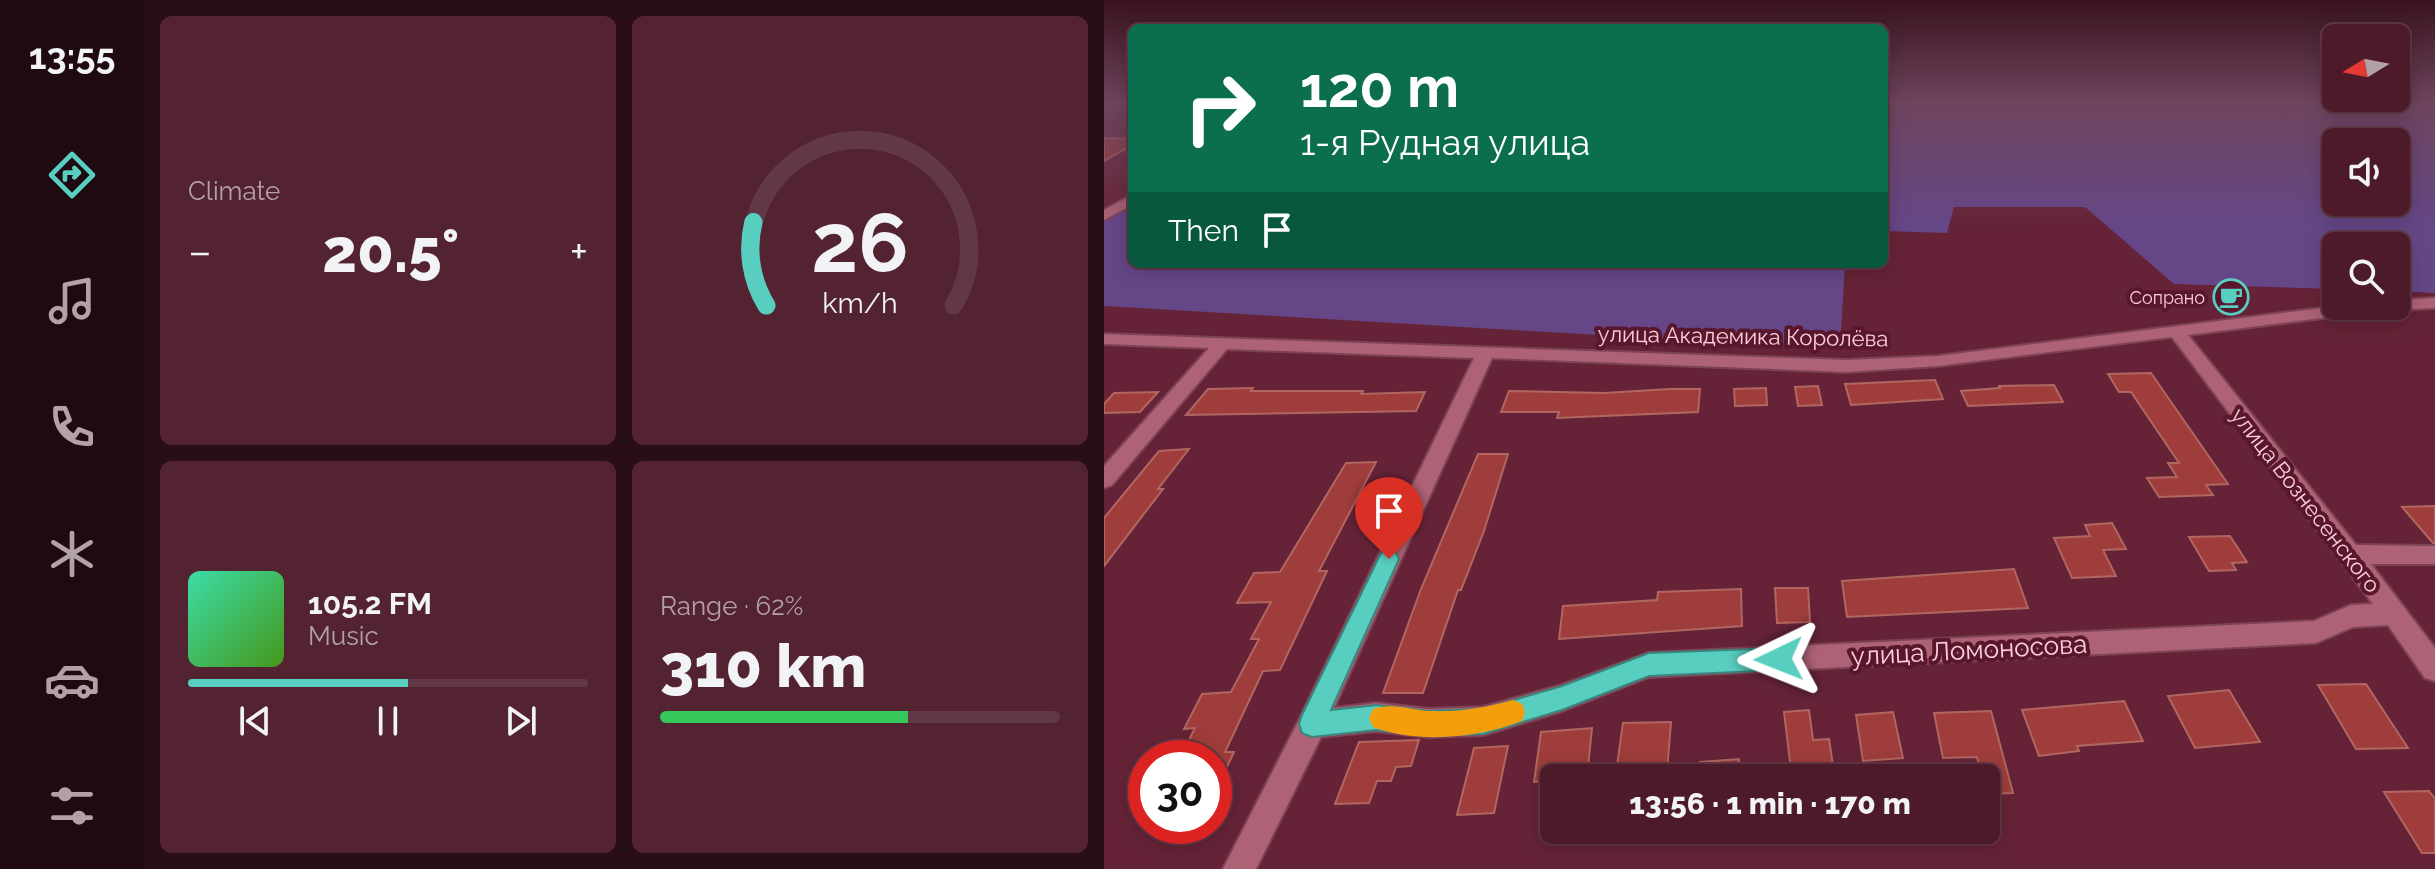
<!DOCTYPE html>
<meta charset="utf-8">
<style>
body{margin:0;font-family:Raleway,sans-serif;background:#532331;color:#f1f3f6;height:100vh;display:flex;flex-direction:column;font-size:30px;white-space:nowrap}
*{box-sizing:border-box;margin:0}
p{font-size:26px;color:#b2a1a8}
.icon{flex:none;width:44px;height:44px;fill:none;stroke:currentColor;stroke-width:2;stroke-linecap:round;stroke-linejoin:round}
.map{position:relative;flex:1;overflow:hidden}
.side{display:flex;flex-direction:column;gap:16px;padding:16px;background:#2a0e17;width:960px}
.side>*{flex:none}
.banner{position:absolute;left:24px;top:24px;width:760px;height:244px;border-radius:12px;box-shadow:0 4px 20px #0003,0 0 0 2px #633846;background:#0b6e4f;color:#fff;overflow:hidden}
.needle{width:52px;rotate:260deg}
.tools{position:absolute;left:1218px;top:24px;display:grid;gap:16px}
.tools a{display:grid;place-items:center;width:88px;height:88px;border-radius:12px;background:#4c1a29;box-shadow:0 4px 20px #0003,0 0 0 2px #633846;font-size:40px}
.speed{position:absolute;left:24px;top:740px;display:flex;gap:16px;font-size:40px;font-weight:700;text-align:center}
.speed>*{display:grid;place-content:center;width:104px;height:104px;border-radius:50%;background:#4c1a29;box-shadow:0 4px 20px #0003,0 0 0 2px #633846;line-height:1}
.speed .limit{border:12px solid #d22;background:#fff;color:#111}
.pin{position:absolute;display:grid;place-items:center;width:68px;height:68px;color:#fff;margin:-82px -34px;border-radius:50% 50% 50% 0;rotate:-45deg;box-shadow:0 0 8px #0007}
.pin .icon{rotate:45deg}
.me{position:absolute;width:88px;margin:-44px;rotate:268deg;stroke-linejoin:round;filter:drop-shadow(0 0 6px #0008)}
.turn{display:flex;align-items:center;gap:28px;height:168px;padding:0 40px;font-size:36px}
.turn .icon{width:104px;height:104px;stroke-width:2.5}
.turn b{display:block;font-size:56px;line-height:68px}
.then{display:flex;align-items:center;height:76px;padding:0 40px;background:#0003;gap:16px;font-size:30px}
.big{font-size:60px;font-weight:800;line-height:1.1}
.side .widget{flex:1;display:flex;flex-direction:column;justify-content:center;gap:12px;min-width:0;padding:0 28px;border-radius:12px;background:#532331}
.side .dial{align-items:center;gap:0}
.dial svg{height:208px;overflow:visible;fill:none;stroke:#633846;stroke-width:7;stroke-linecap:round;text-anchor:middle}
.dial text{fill:#f1f3f6;stroke:none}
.song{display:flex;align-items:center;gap:24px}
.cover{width:96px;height:96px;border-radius:12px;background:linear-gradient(135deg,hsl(160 70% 55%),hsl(100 70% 35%))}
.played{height:8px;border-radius:4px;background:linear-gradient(90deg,#58cec0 55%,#633846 55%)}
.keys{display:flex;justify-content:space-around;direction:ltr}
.heat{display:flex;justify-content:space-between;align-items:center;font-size:44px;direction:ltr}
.charge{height:12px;border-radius:6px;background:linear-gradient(90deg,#34c759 62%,#633846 0)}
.side .tiles{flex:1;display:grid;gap:16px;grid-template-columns:repeat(2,1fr)}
.trip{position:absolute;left:436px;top:764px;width:460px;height:80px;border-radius:12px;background:#4c1a29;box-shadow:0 4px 20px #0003,0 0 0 2px #633846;font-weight:800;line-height:80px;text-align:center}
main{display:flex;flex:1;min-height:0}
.tabs{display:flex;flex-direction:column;width:144px;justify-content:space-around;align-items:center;background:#1e0a10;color:#b2a1a8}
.tabs .icon{width:56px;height:56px}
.tabs .active{color:#58cec0}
.tabs b{font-size:36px;color:#f1f3f6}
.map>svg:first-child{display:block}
.green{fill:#654787;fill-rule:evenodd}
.building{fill:#9e3d3b;stroke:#b26661;stroke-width:2}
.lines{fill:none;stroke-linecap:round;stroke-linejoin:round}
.minor-casing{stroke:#7d4256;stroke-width:4}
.minor{fill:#ad6275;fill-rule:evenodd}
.route{fill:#58cec0;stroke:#39867d;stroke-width:2}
.slow{fill:#f59e0b}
.labels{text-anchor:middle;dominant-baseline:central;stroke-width:8;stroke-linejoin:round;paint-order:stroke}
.far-poi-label{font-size:18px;fill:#facfd8;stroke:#59172d;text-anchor:end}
.street-label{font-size:22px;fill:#facfd8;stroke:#59172d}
.near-street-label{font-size:26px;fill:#facfd8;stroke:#59172d}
</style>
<main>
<nav class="tabs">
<b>13:55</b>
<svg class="icon active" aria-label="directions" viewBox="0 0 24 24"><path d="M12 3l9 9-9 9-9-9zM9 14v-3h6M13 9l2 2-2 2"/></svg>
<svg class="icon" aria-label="music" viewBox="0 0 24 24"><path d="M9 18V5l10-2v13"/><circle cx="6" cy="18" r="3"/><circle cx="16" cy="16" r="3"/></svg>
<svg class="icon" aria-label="phone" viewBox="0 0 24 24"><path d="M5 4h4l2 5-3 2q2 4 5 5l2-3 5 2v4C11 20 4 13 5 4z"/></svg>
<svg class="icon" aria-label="climate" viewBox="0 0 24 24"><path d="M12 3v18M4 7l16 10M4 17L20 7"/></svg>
<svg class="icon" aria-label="car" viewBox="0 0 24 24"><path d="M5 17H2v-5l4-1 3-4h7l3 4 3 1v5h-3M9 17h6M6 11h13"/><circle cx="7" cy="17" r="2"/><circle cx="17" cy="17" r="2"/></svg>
<svg class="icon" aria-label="filters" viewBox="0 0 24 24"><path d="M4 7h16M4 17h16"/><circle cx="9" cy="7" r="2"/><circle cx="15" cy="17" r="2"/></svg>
</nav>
<section class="side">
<div class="tiles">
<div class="widget"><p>Climate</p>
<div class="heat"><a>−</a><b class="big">20.5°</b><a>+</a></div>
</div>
<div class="widget dial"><svg viewBox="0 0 100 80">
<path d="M14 69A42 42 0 1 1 86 69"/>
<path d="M14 69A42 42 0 0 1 9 37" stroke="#58cec0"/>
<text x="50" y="56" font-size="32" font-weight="700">26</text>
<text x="50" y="72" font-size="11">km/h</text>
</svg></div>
<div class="widget">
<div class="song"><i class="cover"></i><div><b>105.2 FM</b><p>Music</p></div></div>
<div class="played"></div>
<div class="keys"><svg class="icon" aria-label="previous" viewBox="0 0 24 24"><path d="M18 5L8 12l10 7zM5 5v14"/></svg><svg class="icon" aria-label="pause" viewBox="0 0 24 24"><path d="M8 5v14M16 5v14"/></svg><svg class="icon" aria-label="next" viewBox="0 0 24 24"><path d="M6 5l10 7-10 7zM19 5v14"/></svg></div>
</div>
<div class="widget"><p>Range · 62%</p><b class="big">310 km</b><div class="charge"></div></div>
</div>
</section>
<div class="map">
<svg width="1331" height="869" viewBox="0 0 1331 869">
<rect width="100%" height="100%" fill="#662337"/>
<!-- green -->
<g class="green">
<path d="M 780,103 L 1331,103 L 1331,293 L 1292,291 L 1292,246 L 1232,246 L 1232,289 L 1070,284 L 981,207 L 850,207 L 843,233 L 780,231 ZM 1232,142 L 1292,142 L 1292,202 L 1232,202 Z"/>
<polygon points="28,199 28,264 741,264 736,349 0,306 0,217"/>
</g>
<!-- building -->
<g class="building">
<polygon points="0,138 28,139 28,145 0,161"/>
<polygon points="1047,373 1124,484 1102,485 1109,495 1055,497 1043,478 1073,477 1064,463 1075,463 1027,392 1015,392 1004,374"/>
<polygon points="831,380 839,399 747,405 741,384"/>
<polygon points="950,385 959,402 864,406 857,391 896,388 895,386"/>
<polygon points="714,386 718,405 694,406 691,387"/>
<polygon points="149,388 147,391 259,391 257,394 321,392 312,411 82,415 104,389"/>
<polygon points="662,388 663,405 631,406 630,389"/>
<polygon points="566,389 596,389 594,412 453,418 455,412 397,412 405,391 500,393"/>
<polygon points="54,392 36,412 0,413 0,404 10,393"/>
<polygon points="85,449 54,489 59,489 0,566 0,518 55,451"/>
<polygon points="374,454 404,454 380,531 357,590 354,590 319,693 279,693 317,589"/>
<polygon points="272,462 215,571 223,571 176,670 159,671 121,752 130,752 110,795 110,758 76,758 91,728 80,729 98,694 127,692 155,639 147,639 167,602 133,603 150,573 176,572 242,463"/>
<polygon points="1331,506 1331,543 1329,543 1298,507"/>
<polygon points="1008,523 1022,549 999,550 1012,576 968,578 950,538 986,536 981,525"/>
<polygon points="1126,536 1143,562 1128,563 1132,570 1105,571 1085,537"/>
<polygon points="910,569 924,608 743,617 738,581"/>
<polygon points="671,588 704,588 706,622 673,623"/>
<polygon points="637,589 638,626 455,639 459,606 553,600 554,592"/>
<polygon points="1262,684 1304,748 1252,749 1214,685"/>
<polygon points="1125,690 1156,742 1091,748 1064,696"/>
<polygon points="1020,701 1039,741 973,746 975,751 935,756 918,710"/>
<polygon points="705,710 709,740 725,739 731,778 688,778 680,712"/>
<polygon points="887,711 909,793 882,794 882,778 878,778 873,757 839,758 830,713"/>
<polygon points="789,712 799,758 759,761 752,715"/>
<polygon points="567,722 563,771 512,772 519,723"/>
<polygon points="488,728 483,777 430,782 437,732"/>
<polygon points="315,740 307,766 292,767 287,781 273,781 265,803 231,804 255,742"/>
<polygon points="404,746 390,813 353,815 370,748"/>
<polygon points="635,759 636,778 596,778 596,762"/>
<polygon points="1325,791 1331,799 1331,853 1318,853 1280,792"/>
</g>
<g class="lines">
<defs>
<g id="minor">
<polygon points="28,195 28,205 0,220 0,210"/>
<polygon points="1331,298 1331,308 1292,310 1285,306 1292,306 1292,300"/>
<path d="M 1235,306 L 1282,306 L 1274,311 L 1084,335 L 1252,545 L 1331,546 L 1331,564 L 1267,564 L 1331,648 L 1331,681 L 1321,678 L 1284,625 L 1249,627 L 1212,643 L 545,677 L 458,711 L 379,735 L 325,737 L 272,731 L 217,737 L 152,869 L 119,869 L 198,714 L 370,358 L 123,349 L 8,485 L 0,488 L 0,466 L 105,348 L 0,344 L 0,334 L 743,360 L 834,356 ZM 1068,337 L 1269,604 L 1247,605 L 1210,621 L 545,653 L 458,685 L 379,707 L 325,709 L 272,703 L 230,708 L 388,358 L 743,372 L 834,366 Z"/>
</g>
</defs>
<!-- minor casing -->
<use href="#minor" class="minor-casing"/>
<!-- minor -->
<use href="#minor" class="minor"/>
</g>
<!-- sky -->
<linearGradient id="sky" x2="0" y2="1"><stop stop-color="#38131e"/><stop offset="0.46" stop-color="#6e455e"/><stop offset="1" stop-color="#6e455e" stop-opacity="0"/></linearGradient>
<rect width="1331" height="225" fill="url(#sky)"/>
<!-- route -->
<polygon class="route" points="285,550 292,553 295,559 227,710 272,705 325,711 379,709 458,686 545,653 675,648 684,651 688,659 684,667 675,670 545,676 458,710 379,734 325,736 272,730 208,737 198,733 195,724 198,715 277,553"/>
<!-- slow -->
<path class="slow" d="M 409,700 L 418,704 L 421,712 L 418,721 C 375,738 313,744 269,727 L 265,718 L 269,709 C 287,702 307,710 326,711 C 355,712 381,708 409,700 Z"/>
<!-- icons -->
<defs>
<symbol id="cafe-ring" viewBox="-11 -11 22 22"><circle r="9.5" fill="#59172d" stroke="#58cec0" stroke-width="1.5"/><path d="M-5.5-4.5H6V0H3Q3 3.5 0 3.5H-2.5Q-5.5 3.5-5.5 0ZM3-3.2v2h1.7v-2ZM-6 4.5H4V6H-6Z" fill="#58cec0"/></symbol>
</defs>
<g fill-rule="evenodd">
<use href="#cafe-ring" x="1107" y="277" width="40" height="40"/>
</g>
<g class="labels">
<!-- far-poi labels -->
<g class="far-poi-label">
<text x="1101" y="297">Сопрано</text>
</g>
<!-- street labels -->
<g class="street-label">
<text transform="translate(639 336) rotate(1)">улица Академика Королёва</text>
<text transform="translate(1202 500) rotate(52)">улица Вознесенского</text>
</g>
<!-- near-street labels -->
<g class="near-street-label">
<text transform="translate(865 650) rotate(-3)">улица Ломоносова</text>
</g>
</g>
</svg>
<div class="tools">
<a><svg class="needle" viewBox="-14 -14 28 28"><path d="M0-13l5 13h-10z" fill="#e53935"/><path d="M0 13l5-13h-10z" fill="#b2a1a8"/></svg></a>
<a><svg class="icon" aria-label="sound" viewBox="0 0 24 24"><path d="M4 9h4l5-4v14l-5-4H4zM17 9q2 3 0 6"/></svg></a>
<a><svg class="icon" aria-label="search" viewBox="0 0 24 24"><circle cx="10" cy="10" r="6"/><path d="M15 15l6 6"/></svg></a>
</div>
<div class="speed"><div class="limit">30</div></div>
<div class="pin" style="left:285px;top:559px;background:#d93025"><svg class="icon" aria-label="arrive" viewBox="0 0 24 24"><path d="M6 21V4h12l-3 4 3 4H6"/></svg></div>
<svg class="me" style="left:675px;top:659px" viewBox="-20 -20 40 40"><path d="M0-17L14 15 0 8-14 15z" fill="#58cec0" stroke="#fff" stroke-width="4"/></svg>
<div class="trip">13:56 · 1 min · 170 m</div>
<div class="banner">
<div class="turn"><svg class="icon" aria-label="right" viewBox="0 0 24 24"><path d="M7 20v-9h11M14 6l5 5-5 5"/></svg><div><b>120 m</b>1-я Рудная улица</div></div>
<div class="then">Then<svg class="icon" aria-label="arrive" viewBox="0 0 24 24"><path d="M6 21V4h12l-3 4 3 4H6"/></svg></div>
</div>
</div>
</main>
